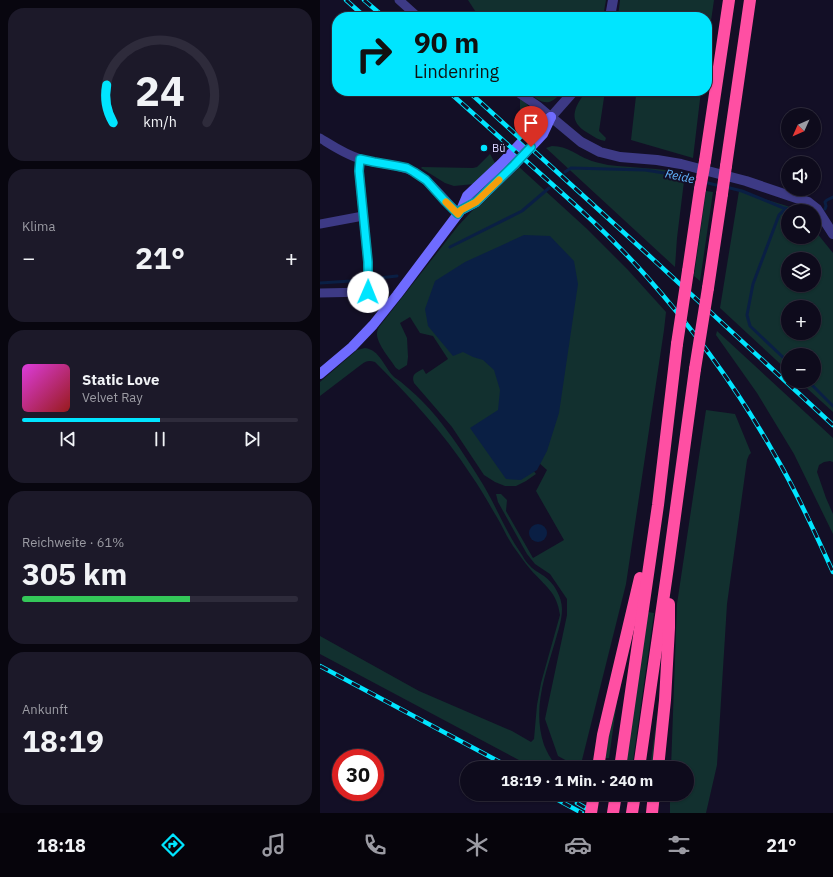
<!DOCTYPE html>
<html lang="de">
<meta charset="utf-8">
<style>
body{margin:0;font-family:"IBM Plex Sans",sans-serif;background:#1c1929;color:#f1f3f6;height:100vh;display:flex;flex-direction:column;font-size:15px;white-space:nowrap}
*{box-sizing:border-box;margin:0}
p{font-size:13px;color:#9b9ba3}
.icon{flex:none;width:22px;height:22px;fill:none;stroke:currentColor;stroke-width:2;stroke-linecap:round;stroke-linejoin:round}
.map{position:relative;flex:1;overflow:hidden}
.details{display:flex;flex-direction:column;gap:8px;padding:8px;background:#08060f;width:320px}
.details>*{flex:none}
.top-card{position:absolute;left:12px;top:12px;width:380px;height:84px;border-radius:16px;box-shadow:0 1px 3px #0004,0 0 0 1px #2e2b3b;background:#00e5ff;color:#111;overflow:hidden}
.needle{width:26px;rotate:225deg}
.tools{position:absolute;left:461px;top:108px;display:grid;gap:8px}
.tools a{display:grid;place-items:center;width:40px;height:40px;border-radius:50%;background:#0e0b1c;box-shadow:0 1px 3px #0004,0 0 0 1px #2e2b3b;font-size:20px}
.speed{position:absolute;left:12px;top:749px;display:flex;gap:8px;font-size:20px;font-weight:700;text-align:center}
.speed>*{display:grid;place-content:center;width:52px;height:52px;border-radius:50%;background:#0e0b1c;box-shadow:0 1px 3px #0004,0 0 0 1px #2e2b3b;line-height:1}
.speed .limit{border:6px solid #d22;background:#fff;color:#111}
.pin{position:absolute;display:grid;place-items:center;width:34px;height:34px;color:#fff;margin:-41px -17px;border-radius:50% 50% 50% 0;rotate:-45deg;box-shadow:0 0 4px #0007}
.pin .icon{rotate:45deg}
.me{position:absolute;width:44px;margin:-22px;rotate:1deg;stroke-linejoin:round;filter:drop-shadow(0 0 3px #0008)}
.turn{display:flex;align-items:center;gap:14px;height:84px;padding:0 16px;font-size:18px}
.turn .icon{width:52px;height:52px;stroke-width:2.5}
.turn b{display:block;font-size:28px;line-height:34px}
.big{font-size:30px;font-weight:700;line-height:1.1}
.details .widget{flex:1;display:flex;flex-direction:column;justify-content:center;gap:6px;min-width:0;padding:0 14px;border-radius:16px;background:#1c1929}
.details .dial{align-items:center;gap:0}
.dial svg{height:104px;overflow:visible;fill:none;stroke:#2e2b3b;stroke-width:7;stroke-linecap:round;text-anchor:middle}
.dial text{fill:#f1f3f6;stroke:none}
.song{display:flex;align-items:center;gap:12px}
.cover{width:48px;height:48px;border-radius:6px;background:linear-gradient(135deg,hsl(300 70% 55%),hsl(0 70% 35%))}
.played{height:4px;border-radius:2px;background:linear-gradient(90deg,#00e5ff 50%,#2e2b3b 50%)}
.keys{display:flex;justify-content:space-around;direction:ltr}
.heat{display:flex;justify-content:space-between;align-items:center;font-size:22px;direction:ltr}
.charge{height:6px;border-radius:3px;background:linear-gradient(90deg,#34c759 61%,#2e2b3b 0)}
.trip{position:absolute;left:140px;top:761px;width:234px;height:40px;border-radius:20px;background:#0e0b1c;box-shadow:0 1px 3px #0004,0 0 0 1px #2e2b3b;font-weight:700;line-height:40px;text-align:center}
.tabs{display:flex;height:64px;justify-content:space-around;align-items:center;background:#06040b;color:#9b9ba3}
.tabs .icon{width:28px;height:28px}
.tabs .current{color:#00e5ff}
.tabs b{font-size:18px;color:#f1f3f6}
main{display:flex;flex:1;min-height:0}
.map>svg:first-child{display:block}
.green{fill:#12302f;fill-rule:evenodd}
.water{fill:#0a1f44}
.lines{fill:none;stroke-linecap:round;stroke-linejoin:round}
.stream{stroke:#0a1f44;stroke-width:3}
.minor{stroke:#3d3a85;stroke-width:9}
.tertiary{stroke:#3d3a85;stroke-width:10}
.secondary{stroke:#6f6bff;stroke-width:10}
.motorway{stroke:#ff4fa3;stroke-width:12}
.rail-casing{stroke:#00e5ff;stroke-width:4.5}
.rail{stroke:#130f26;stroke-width:3;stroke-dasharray:9;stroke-linecap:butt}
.motorway-bridge{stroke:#ff4fa3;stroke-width:12}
.route-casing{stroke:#0095a6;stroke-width:10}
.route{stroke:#00e5ff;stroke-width:7}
.slow{stroke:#f59e0b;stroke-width:7}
.poi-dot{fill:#00e5ff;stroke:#130f26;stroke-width:1.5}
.labels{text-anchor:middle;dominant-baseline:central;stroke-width:4;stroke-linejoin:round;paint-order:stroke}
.poi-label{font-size:11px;fill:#d9d4ff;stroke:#130f26;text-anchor:start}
.water-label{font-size:12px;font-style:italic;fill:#62b6ff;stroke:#130f26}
</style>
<main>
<section class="details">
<div class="widget dial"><svg viewBox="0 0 100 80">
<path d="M14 69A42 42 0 1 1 86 69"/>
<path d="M14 69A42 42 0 0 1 9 40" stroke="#00e5ff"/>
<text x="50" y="56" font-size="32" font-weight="700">24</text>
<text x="50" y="72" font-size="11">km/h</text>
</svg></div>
<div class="widget"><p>Klima</p>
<div class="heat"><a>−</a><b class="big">21°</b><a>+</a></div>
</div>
<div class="widget">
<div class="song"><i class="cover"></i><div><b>Static Love</b><p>Velvet Ray</p></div></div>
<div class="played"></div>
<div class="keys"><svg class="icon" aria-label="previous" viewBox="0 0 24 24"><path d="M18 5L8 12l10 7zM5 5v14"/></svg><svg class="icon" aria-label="pause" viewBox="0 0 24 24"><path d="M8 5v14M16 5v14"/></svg><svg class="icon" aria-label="next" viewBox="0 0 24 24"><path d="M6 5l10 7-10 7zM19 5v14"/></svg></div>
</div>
<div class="widget"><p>Reichweite · 61%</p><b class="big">305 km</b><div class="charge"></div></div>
<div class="widget"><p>Ankunft</p><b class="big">18:19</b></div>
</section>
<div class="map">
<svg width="513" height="813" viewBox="0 0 513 813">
<rect width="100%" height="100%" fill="#130f26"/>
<!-- green -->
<g class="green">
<polygon points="148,0 286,0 283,17 159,17"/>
<polygon points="300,0 394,0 387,49 387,17 298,17"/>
<path d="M 206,91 L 243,91 C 228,108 223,104 206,91 Z"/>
<path d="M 266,91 L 381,91 L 373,158 L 311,140 L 316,96 L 285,91 L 279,131 L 286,138 L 285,141 C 279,140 274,137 268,133 C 247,121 254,108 266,91 Z"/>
<path d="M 200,98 C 210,106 216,113 209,126 L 200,117 Z"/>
<path d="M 232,146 C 249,147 253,153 267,159 C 273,162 281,163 288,165 C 313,168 339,168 365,173 L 357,238 L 355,267 L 226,148 Z"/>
<polygon points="170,154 175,163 154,184 134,186 125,183 101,168 102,167 153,168 157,167"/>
<path d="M 198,166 L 266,228 L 308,270 L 346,312 L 344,330 L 306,584 L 260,768 L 238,756 L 225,719 L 247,615 L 247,599 L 230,574 L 215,564 L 207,554 L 178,502 L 176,494 L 181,494 L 187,500 L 186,511 L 213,558 L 244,540 L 216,491 L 227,470 L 218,462 L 254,283 L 154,354 L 169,362 L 179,374 L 213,470 L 216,474 L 206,481 L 196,486 L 185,486 L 175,482 L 164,475 L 132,427 L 94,383 C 91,374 96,373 103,369 L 106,374 L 128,359 L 113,336 L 100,333 L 90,317 L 80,323 L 87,338 L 88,357 L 87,365 L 79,370 L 76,368 C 71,360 56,343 57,333 C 57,331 58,329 59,327 L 138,226 L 151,212 Z"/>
<polygon points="386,191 393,192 380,281 374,276"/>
<path d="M 419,191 L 483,211 L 468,211 L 468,237 L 494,237 L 494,220 L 499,227 L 496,232 L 513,253 L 513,412 L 479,381 L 494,381 L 494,355 L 468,355 L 468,371 L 400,308 ZM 468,259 L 494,259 L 494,285 L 468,285 ZM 468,307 L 494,307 L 494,333 L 468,333 Z"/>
<polygon points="397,331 513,438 513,462 510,461 504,462 499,465 497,472 506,498 513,514 513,534 474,454 437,393 396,335"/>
<path d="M 45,348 C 60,350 64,367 74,377 C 76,379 79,380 81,382 C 88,388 95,394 101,400 C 124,423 142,451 159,478 C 175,503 185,531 202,555 C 205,561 210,567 216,571 C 219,573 221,574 224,576 C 234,583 242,597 242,609 C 242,620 238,631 235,642 C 225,676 212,709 224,745 C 228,754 232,762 239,768 L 214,768 L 0,654 L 0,636 L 99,691 L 192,731 L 211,742 L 214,739 L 217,705 L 221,683 L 240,615 C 237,592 225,586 211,570 C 204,562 199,554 193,546 C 187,537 183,528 178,519 C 169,504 161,489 151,475 C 124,433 90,397 55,362 C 49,360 46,361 42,364 L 0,396 L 0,382 L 37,350 Z"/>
<polygon points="386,410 415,414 431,453 429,455 427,460 407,604 397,765 386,813 350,813 350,794 367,794 367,768 351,768 357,604"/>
<polygon points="328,612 334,613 312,768 305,768"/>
<polygon points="295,701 297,701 289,758 285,758"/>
<polygon points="337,716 338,716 334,768 330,768"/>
</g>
<!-- water -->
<g class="water">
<polygon points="204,235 230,236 254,261 258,284 239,413 227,451 217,470 201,480 186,479 150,428 178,410 180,390 174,370 163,360 153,357 143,352 133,356 108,326 105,309 115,281 145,262"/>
<circle cx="218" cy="533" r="9"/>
</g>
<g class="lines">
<!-- stream -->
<g class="stream">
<polyline points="245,172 251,168 325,170 357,175 379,180"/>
<polyline points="384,182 400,186"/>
<polyline points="406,187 422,191 471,211"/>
<polyline points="466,208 459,215 433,284 427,315 430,326 468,362"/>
<polyline points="505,209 506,206 505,202 507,200 513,197"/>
<polyline points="130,247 202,211 229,188"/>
<polyline points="0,283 31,281 77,276"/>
<polyline points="488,381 513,406"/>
</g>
<!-- minor -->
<g class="minor">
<polyline points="79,0 98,17"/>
<polyline points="196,91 218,106 231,117"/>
<path d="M 0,138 C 13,146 26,155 41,159 C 58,165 78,163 94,172 C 111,181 124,200 138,213"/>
<polyline points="0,224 43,216"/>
<polyline points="0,293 48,292 48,262 39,171 40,159"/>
</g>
<!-- tertiary -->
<g class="tertiary">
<polyline points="290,17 293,0"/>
<polyline points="254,91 231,117 261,142 280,152 300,157 337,160 361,164 426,181 488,202 497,209 513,234"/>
</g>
<!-- secondary -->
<g class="secondary">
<polyline points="141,210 156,202 194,165 223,134 231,117"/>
<polyline points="0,374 32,347 53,325 77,295 141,210 147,196 181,164 216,127 231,117"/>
</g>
<!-- motorway -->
<g class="motorway">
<polyline points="385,161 409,0"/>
<polyline points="406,166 430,0"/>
<polyline points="368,271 380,189"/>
<polyline points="388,288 402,194"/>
<polyline points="278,768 283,735 320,578"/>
<polyline points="300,768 338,505 357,344"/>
<polyline points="319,768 348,567 375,369"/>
<polyline points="338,768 345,700 349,628 349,604"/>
<polyline points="293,813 296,794"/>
<polyline points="312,813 315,794"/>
<polyline points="332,813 334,794"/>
</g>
<defs>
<g id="rail">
<polyline points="26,0 45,17"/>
<polyline points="44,0 64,17"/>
<path d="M 128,91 C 163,122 198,154 233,185 C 266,214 298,244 327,277 C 376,332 420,393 456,457 C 478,494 495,533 513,572"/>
<polyline points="148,91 323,250 513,425"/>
<polyline points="0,666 191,768"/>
<polyline points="227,794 262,813"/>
<polyline points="257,803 274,813"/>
</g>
</defs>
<!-- rail casing -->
<use href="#rail" class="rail-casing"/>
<!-- rail -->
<use href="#rail" class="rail"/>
<!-- motorway-bridge -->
<g class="motorway-bridge">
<polyline points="380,189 385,161"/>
<polyline points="402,194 406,166"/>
<polyline points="357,344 368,271"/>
<polyline points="375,369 388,288"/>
<polyline points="271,813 274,794"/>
</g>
</g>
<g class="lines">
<defs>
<polyline id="route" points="48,292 48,262 39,171 40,159 54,162 77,166 87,168 94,172 106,180 124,200 138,214 141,210 156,202 194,165 211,147"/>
</defs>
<!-- route casing -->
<use href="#route" class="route-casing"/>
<!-- route -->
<use href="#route" class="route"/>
<!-- slow -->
<polyline class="slow" points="126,202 138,214 141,210 156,202 179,180"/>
</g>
<!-- markers -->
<circle class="poi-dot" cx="164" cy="148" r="4"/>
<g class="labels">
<!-- poi labels -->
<g class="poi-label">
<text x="172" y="148">Bü</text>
</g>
<!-- water labels -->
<g class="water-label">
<text transform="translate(360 176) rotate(12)">Reide</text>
</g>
</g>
</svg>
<div class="tools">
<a><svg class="needle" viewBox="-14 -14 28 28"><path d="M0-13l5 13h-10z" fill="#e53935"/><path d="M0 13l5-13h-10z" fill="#9b9ba3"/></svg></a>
<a><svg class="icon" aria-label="sound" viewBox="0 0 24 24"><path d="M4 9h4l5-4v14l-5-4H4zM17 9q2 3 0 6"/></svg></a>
<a><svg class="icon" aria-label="search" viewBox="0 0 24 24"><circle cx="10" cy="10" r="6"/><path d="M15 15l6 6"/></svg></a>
<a><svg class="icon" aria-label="layers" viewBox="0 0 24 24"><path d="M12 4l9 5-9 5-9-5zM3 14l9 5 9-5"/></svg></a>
<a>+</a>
<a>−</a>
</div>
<div class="speed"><div class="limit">30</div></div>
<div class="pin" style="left:211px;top:147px;background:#d93025"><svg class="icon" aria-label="arrive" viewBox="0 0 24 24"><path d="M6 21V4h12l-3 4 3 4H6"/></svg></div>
<svg class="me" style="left:48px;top:292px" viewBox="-20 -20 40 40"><circle r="19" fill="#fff"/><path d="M0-13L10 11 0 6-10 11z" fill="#00e5ff"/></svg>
<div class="trip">18:19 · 1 Min. · 240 m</div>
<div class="top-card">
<div class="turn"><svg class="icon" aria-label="right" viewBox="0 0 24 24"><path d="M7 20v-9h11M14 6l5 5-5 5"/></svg><div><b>90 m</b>Lindenring</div></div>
</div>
</div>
</main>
<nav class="tabs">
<b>18:18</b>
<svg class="icon current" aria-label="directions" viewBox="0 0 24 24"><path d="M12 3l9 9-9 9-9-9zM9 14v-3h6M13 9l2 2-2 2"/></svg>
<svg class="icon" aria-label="music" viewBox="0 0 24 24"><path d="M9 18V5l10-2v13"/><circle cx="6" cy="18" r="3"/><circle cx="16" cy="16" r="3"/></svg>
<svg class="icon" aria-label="phone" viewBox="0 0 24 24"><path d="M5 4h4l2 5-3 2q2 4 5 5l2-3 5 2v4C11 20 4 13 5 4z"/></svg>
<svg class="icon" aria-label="climate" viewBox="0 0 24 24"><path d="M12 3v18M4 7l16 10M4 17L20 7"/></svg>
<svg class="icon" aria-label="car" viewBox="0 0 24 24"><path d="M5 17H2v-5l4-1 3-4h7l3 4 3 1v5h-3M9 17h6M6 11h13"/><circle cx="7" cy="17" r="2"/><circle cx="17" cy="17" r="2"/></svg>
<svg class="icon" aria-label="filters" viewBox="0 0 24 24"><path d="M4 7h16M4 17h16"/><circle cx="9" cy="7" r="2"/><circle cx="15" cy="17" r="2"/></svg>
<b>21°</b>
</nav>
